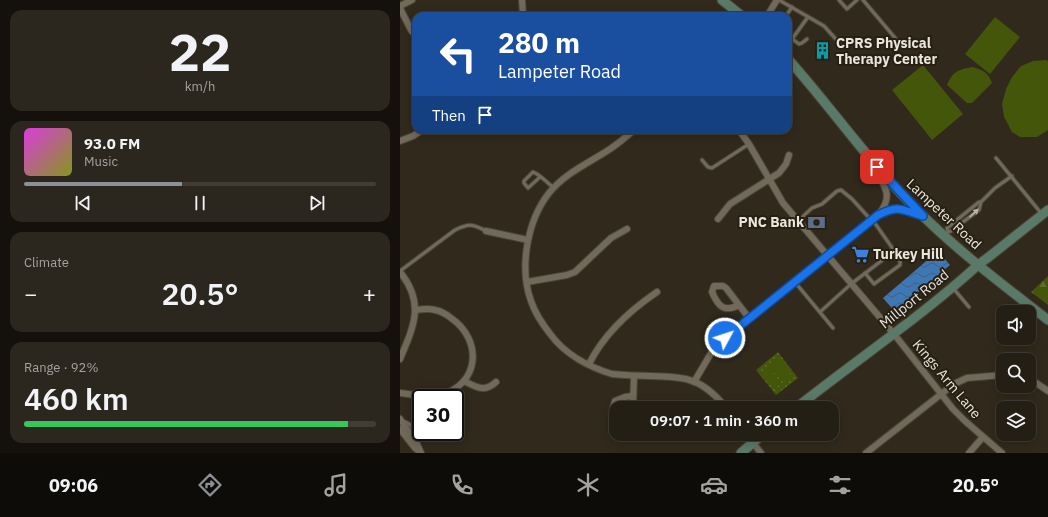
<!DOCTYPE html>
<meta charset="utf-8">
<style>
body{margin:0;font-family:"IBM Plex Sans",sans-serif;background:#2c271e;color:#f1f3f6;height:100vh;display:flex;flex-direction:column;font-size:15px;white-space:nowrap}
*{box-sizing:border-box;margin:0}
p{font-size:13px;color:#a3a2a0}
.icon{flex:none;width:22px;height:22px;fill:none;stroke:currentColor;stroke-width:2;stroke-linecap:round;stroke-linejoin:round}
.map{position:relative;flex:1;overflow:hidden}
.sheet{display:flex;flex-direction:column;gap:10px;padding:10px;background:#14110c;width:400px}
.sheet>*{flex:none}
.hud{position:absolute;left:12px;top:12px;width:380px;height:122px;border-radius:12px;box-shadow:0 2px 10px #0003,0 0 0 1px #413d34;background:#1a4fa0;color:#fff;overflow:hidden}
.buttons{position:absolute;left:596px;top:305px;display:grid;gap:8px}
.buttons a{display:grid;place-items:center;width:40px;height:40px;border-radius:8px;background:#241f15;box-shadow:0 2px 10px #0003,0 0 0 1px #413d34;font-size:20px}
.speed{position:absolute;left:12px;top:389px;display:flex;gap:8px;font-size:20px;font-weight:700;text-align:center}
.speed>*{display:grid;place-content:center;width:52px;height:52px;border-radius:50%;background:#241f15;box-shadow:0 2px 10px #0003,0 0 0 1px #413d34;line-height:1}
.speed .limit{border:2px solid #111;border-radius:6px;background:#fff;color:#111}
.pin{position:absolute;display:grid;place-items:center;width:34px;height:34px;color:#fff;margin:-17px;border-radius:8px;box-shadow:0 2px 6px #0006}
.me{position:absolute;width:44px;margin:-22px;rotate:50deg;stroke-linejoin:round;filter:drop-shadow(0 0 3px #0008)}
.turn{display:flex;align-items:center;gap:14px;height:84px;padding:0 20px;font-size:18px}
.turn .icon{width:52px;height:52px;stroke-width:2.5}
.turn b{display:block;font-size:28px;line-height:34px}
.then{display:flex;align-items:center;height:38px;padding:0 20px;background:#0003;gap:8px;font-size:15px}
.big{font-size:30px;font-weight:600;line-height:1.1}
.sheet .card{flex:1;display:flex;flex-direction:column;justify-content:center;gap:6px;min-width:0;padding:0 14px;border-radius:12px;background:#2c271e}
.sheet .dial{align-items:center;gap:0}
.dial b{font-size:52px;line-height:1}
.song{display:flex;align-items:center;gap:12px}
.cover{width:48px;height:48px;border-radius:6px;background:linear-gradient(135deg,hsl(300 70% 55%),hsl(70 70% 35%))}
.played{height:4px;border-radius:2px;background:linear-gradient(90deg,#8c9099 45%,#413d34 45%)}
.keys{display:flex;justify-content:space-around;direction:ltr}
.heat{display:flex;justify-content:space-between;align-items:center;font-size:22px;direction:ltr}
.charge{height:6px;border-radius:3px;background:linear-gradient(90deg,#34c759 92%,#413d34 0)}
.trip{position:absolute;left:209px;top:401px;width:230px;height:40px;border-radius:12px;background:#241f15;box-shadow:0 2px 10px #0003,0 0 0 1px #413d34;font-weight:600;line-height:40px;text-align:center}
.tab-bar{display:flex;height:64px;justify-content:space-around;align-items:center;background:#0e0c08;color:#a3a2a0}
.tab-bar .icon{width:28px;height:28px}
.tab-bar .on{color:#8c9099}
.tab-bar b{font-size:18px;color:#f1f3f6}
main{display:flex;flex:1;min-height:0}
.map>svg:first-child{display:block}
.green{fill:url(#green-dots)}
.forest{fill:url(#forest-firs)}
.pitch{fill:#44560a}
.water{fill:url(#water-waves)}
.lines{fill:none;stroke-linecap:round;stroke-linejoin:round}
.service-casing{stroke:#4a4539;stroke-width:5}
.minor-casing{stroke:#4a4539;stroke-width:8}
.secondary-casing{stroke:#4a4539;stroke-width:11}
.service{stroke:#716a5a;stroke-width:3}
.minor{stroke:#716a5a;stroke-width:6}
.secondary{stroke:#5a7a69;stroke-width:9}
.oneway{fill:#bab4a8}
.route-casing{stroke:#114b97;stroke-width:10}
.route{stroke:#1a73e8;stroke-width:7}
.labels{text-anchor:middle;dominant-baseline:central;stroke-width:4;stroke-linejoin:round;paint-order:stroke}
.poi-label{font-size:14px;font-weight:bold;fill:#eae5dc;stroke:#261f12;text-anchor:start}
.street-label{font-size:14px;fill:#eae5dc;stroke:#261f12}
</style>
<main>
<section class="sheet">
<div class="card dial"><b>22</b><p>km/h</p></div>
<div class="card">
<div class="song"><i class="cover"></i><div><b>93.0 FM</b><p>Music</p></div></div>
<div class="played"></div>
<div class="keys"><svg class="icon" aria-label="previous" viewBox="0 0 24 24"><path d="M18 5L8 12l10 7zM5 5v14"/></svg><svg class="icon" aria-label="pause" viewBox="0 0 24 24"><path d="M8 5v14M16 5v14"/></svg><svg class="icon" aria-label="next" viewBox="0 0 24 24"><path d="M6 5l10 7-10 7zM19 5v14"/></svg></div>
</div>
<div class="card"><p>Climate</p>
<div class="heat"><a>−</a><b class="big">20.5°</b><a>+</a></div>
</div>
<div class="card"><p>Range · 92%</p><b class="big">460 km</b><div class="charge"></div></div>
</section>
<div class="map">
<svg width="648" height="453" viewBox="0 0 648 453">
<defs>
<pattern id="green-dots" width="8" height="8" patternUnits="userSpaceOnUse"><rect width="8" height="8" fill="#44560a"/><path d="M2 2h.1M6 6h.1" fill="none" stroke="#5f6e2d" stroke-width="1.8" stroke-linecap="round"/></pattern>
<pattern id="forest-firs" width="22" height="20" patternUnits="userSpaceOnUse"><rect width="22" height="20" fill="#44560a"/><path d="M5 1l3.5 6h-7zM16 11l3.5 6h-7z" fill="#5f6e2d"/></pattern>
<pattern id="water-waves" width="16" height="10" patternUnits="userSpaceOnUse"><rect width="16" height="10" fill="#3e77b1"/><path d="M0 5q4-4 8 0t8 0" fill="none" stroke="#42607f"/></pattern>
</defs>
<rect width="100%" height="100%" fill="#30291c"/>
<!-- green -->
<polygon class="green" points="378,352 398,378 376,395 356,370"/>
<!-- forest -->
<polygon class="forest" points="648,276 648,305 631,292"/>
<!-- pitch -->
<g class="pitch">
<polygon points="595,17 620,37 590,74 565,54"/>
<polygon points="647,60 648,62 648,130 637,137 620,137 612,132 604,117 602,104 606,89 612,77 621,66 633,61"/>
<polygon points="523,65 563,114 532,140 492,90"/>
<path d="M 572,67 C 583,70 588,72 592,83 L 572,103 L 567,103 L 547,85 C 553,71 558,70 572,67 Z"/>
<polygon points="378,359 391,375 384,381 371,365"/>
<polygon points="369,367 381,383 374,389 361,373"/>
</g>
<!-- water -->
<polygon class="water" points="538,251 550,265 495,312 483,298"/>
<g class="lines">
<defs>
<g id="service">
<polyline points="379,0 424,26 443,47"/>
<polyline points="439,0 447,9 457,0"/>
<polyline points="463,0 496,39"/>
<polyline points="386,16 392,7"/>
<polyline points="388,36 399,44 402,43 407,39"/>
<polyline points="392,39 408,17"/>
<polyline points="596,158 641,213"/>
<polyline points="302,160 308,167 312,168 349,144"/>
<path d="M 140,177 L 128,188 L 124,183 L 124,181 L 133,172 C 141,175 147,183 154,188"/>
<polyline points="581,202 579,210 551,231 548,232 547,228 579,202 581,202 595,188 612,176"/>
<polyline points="398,221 412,208 422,204 437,191 441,190 452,199 471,220"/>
<path d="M 0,271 L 55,230 C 69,223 73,224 86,231"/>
<polyline points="465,273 474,284 500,265 500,261 493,252"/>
<polyline points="394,281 433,328"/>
<polyline points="553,288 569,307"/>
<polyline points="420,312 451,284 493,252 493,249 472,219"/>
<path d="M 3,421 C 9,423 14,427 13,433 L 11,435"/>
</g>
<g id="minor">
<polyline points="122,0 123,16"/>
<polyline points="0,6 12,0"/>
<polyline points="0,8 11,30 16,36"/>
<polyline points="367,16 377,0"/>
<path d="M 234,130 C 226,137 219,143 210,149 C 189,163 165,173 149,193 C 127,221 119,268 131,301 C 135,313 143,325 151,335 C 165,354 189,367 212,374 C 236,377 262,374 286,379 C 303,383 316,395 326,408"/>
<polyline points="339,130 349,144 383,203 494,334 553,409 565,421 602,453"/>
<polyline points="0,141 13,136 22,130"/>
<path d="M 476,170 C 486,189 493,196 479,214"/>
<polyline points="318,219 330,204 379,173 386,164 389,155"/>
<polyline points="86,231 128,240"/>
<path d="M 0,272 C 25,303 14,326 0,359"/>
<polyline points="127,282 167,275 175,272 211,238 227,229"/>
<path d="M 339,305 C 324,313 318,306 312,292 L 314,286 L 323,286 L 326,288 L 349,318"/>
<path d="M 189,364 C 204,334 229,311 257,292"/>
<polyline points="629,378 648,391"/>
<path d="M 64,381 C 77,387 84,393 96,382"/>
<path d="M 294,382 L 314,348 L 325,337 L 478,215 C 499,205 500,209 522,216"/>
<path d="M 0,393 C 11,394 29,398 40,395 C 80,385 83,340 51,318 C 46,314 41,311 35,310 C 28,308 23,309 16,310"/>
<polyline points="233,408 234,376"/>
<polyline points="0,419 17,444 21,453"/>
<path d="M 216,421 C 211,414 212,408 215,401 L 225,397 L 233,396"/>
<polyline points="0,429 15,448 20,452"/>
<polyline points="279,434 282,437 289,436 291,434"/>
<polyline points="346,434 361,453"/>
<polyline points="466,453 554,384 567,378 603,375"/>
<polyline points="569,453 583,437"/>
</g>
<g id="secondary">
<polyline points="322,0 342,16"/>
<path d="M 388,59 C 431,107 468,161 514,207 C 555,249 602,284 648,320"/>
<path d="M 396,408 C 456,360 521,317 578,265 L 590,256 L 648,210"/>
<polyline points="341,453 363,434"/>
</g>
</defs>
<!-- service casing -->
<use href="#service" class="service-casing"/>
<!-- minor casing -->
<use href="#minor" class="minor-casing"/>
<!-- secondary casing -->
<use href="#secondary" class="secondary-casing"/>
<!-- service -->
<use href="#service" class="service"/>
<!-- minor -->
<use href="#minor" class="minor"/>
<!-- secondary -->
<use href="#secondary" class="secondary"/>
</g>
<!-- one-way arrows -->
<defs><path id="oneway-solid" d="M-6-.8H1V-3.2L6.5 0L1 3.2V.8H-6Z"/></defs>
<use class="oneway" href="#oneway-solid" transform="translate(574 213) rotate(-43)"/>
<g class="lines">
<defs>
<path id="route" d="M 325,338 L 478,215 C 500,204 501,210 523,216 L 477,167"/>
</defs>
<!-- route casing -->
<use href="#route" class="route-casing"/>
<!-- route -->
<use href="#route" class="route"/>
</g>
<!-- icons -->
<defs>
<symbol id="building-bare" viewBox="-9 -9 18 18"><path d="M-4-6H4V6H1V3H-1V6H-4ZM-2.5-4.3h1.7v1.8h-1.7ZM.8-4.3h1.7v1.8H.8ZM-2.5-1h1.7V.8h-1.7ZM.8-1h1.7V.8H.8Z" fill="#0f9aa8" stroke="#261f12" stroke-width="2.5" paint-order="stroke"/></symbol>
<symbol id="bank-bare" viewBox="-9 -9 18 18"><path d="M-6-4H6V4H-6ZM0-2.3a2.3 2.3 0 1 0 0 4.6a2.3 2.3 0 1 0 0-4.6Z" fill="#5c6f8a" stroke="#261f12" stroke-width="2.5" paint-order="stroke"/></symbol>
<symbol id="supermarket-bare" viewBox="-9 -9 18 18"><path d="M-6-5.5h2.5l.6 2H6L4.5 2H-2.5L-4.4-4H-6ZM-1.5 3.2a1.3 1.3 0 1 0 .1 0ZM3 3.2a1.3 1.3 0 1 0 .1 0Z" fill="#3f7fe0" stroke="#261f12" stroke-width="2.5" paint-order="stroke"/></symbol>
</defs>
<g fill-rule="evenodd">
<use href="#building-bare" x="410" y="38" width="25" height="25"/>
<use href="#bank-bare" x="404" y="210" width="25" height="25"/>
<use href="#supermarket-bare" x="448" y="242" width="25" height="25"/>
</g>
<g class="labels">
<!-- poi labels -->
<g class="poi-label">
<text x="436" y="43">CPRS Physical<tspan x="436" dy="16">Therapy Center</tspan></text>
<text x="404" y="222" text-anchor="end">PNC Bank</text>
<text x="473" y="254">Turkey Hill</text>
</g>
<!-- street labels -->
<g class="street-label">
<text transform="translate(544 214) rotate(43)">Lampeter Road</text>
<text transform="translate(514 299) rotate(-39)">Millport Road</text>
<text transform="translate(547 379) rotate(50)">Kings Arm Lane</text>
</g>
</g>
</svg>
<div class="buttons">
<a><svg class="icon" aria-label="sound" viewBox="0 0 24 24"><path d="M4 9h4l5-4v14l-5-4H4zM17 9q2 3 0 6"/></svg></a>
<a><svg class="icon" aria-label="search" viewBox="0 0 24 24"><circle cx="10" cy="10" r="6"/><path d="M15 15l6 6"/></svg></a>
<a><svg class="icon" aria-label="layers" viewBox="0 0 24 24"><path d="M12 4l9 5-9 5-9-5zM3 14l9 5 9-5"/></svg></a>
</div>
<div class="speed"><div class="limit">30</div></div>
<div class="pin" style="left:477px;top:167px;background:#d93025"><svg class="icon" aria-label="arrive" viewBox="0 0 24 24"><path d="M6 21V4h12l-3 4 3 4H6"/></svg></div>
<svg class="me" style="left:325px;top:338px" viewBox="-20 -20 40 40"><circle r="17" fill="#1a73e8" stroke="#fff" stroke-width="3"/><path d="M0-11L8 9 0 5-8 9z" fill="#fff"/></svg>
<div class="trip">09:07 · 1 min · 360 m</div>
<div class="hud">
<div class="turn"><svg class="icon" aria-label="left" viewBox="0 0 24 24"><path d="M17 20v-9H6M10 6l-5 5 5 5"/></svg><div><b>280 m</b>Lampeter Road</div></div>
<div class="then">Then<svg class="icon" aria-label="arrive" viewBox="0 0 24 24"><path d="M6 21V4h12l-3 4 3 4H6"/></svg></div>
</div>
</div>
</main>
<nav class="tab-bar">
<b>09:06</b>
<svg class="icon on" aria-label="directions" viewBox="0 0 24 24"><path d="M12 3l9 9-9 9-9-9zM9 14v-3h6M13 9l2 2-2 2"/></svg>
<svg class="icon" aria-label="music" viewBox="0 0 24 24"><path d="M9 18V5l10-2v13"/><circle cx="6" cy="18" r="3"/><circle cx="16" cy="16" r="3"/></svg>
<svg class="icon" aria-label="phone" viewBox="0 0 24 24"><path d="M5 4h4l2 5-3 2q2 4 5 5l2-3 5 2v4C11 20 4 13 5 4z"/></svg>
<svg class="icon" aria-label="climate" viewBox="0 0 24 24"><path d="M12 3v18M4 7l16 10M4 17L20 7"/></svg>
<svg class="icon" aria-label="car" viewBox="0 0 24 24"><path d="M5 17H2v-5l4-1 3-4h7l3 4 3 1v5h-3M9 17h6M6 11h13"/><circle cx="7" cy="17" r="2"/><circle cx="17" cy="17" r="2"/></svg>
<svg class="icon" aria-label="filters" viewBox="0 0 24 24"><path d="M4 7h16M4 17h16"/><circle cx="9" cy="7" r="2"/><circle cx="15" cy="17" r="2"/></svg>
<b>20.5°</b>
</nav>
